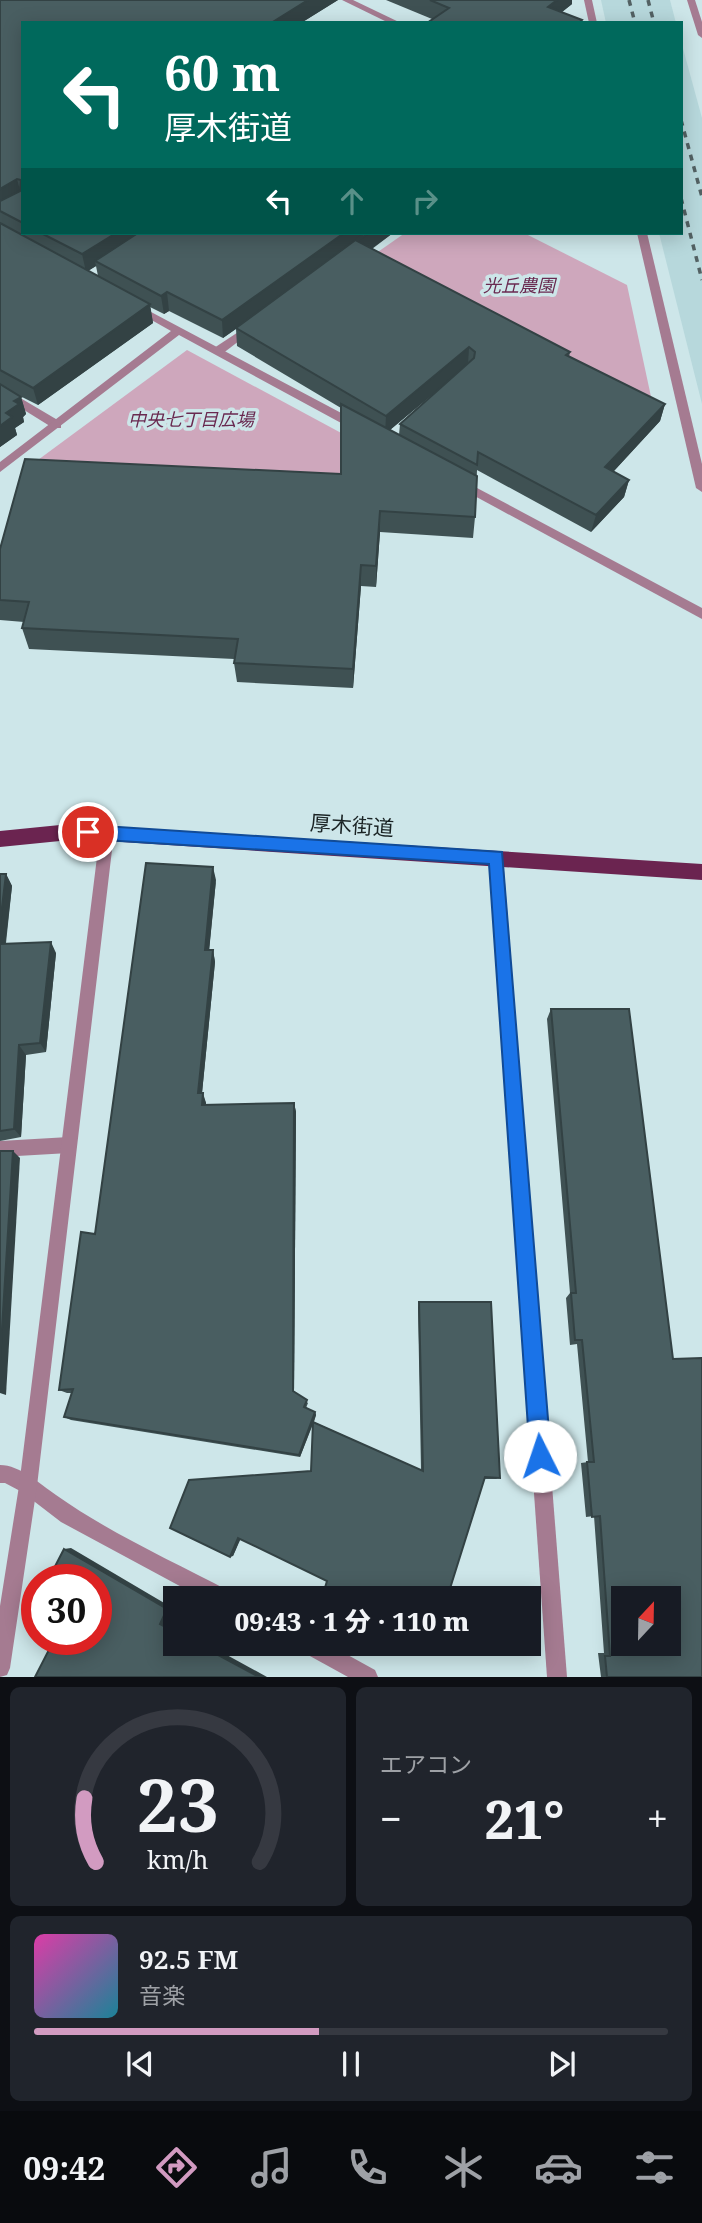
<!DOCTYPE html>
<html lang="ja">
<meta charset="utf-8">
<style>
body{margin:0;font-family:"Noto Serif","Noto Sans JP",serif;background:#20242c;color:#f1f3f6;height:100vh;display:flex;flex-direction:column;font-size:26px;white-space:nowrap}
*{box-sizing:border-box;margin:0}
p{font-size:23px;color:#9ea1a6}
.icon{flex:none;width:38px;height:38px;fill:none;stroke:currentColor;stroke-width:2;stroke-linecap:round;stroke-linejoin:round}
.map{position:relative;height:1677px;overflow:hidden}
.sheet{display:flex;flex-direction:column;gap:10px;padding:10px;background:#0d0f14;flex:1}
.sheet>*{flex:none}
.top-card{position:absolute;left:21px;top:21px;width:662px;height:214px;border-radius:0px;box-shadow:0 4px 18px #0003;background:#00695c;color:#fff;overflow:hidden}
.needle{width:46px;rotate:22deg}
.buttons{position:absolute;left:611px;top:1586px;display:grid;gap:14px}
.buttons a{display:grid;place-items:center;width:70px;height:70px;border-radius:0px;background:#171b24;box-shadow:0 4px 18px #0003;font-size:35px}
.speed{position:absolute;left:21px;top:1564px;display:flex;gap:14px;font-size:35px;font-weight:700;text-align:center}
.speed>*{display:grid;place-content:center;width:91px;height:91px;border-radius:50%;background:#171b24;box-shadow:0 4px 18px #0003;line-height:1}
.speed .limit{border:10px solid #d22;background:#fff;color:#111}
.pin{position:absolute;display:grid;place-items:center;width:60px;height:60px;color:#fff;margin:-30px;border:4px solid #fff;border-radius:50%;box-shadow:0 2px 7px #0007}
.me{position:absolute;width:77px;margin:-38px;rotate:356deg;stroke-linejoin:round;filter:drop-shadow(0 0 5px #0008)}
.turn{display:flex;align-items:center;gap:24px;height:147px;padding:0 28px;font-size:32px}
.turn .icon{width:91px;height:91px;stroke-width:2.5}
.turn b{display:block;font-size:49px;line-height:60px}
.lanes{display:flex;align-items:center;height:66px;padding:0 28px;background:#0003;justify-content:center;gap:35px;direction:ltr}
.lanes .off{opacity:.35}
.big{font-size:52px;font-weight:800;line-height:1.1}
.sheet .widget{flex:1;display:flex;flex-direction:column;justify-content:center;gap:10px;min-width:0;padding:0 24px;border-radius:10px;background:#20242c}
.sheet .dial{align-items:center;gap:0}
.dial svg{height:182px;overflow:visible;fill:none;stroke:#363941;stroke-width:7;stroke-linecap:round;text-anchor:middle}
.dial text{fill:#f1f3f6;stroke:none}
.song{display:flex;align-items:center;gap:21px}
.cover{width:84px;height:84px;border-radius:10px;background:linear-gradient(135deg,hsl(320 70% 55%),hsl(190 70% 35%))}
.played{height:7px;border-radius:4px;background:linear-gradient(90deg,#d29bc1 45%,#363941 45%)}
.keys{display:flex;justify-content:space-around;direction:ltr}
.heat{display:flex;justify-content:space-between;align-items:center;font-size:38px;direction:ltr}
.sheet .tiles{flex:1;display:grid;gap:10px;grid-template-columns:1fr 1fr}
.widget:last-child{grid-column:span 2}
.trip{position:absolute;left:163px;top:1586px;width:378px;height:70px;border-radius:0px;background:#171b24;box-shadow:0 4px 18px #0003;font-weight:800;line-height:70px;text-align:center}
.tabs{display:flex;height:112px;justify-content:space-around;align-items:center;background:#090b0e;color:#9ea1a6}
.tabs .icon{width:49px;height:49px}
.tabs .current{color:#d29bc1}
.tabs b{font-size:32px;color:#f1f3f6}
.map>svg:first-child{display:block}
.built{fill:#b7d8dc}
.green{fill:#cea7bc}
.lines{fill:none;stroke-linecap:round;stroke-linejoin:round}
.lane{fill:#a57b91;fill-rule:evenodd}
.street{fill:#a57b91;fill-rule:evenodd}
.primary{fill:#6b2450;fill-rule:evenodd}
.rail{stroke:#536163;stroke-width:3.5;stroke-dasharray:6 6;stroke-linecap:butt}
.wall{fill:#3f5153;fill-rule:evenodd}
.shaded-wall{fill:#334244}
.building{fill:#495e61;stroke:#334244;stroke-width:2;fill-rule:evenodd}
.route{fill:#1a73e8;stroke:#114b97;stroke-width:2}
.labels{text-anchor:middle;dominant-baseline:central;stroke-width:7;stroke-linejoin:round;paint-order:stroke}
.far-park-label{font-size:18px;font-style:italic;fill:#692950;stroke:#cde6e9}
.street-label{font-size:21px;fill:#1a2324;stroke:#cde6e9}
</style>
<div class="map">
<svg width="702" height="1677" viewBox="0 0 702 1677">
<rect width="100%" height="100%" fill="#cde6e9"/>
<!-- built -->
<g class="built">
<polygon points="601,0 670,0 676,23 606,23"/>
<polygon points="681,41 702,118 702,404 659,233 681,233"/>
</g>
<!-- green -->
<g class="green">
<polygon points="405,233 524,233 627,285 653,406 362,263"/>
<polygon points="187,350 447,490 23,471"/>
</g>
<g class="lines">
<!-- lane -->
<g class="lane">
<polygon points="252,323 257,326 256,328 222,354 214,354 214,348"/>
<polygon points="0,386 61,422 61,428 53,428 0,395"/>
<polygon points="69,1137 75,1139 77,1145 75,1151 69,1153 0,1157 0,1141"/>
<path d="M 0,1465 C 20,1465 40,1484 56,1495 C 108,1532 172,1561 229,1591 L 231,1598 L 202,1598 L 61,1522 L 22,1492 L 5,1483 L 0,1483 Z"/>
<polygon points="296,1643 326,1643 375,1670 378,1677 348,1677 299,1650"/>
</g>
<!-- street -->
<g class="street">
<polygon points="342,0 353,0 401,23 389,23"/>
<polygon points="584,0 592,0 597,23 589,23"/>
<polygon points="687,0 695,0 702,22 702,38 698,35"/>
<polygon points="637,233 647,233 702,464 702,492 696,488"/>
<polygon points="136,304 362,424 364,427 362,430 354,430 179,335 0,472 0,462 171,331 132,309 132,305"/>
<polygon points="462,480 702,608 702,619 458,487 458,481"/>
<polygon points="107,827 112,829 114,833 37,1486 10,1668 7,1675 0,1677 0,1606 19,1486 100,833 102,829"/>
<polygon points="496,851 501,853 503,857 567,1677 547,1677 489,857 491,853"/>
</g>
<!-- primary -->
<polygon class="primary" points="70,824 702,864 702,880 107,841 70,840 0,847 0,831"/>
<!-- rail -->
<g class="rail">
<polyline points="629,0 635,23"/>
<polyline points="648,0 654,23"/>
<polyline points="681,120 702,197"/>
<polyline points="681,198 702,280"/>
</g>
</g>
<!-- wall -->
<g class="wall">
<path d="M 0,0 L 338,0 L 301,23 L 23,23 L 23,233 L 393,233 L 372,249 L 570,352 L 569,357 L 665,404 L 660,421 L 613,472 L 629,480 L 624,497 L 591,532 L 477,470 L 475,517 L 473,538 L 380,532 L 376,587 L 361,586 L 353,688 L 237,682 L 234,663 L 234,659 L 29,649 L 22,628 L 24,622 L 0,620 L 0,549 L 341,474 L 341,408 L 237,346 L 236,329 L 223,338 L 169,311 L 164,314 L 150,307 L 153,323 L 38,405 L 18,395 L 21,397 L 26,414 L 23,417 L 24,422 L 15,428 L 17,435 L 0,447 ZM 96,266 L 98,276 L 88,271 ZM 440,388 L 400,424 L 399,435 L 390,430 Z"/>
<polygon points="386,0 572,0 572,4 562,12 432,19"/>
<polygon points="0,874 6,874 12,886 6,943 56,953 46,1052 26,1055 21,1137 0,1141"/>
<polygon points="216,880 209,950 213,950 215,962 202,1093 206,1103 206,1105 294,1103 296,1112 294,1392 308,1403 306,1408 315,1412 316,1415 314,1422 421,1470 418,1307 419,1302 500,1478 496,1479 484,1479 327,1581 240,1539 233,1556 170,1528 311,1471 313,1424 300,1457 71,1420 64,1417 72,1393 67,1393 59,1390"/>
<polygon points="551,1009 702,1677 601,1677 598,1653 604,1653 594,1516 586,1517 581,1463 588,1462 577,1344 570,1345 566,1298 570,1293 547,1019"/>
</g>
<!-- shaded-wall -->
<g class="shaded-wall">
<polygon points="308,0 338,0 301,23 271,23"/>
<polygon points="557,0 572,0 572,4 548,23 548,7"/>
<polygon points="17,179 22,198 0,210 0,189"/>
<polygon points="116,233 148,233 95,261 96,266 86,272 82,254"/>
<polygon points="344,233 393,233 357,259 357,242 223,338 222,320"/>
<polygon points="167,292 169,311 164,314 161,296"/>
<polygon points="150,304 153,323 38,405 33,388"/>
<polygon points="469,347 468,365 385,434 386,416"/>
<polygon points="21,397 26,414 23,417 24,422 15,428 17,435 0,447 0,426 14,401"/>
<polygon points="665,404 660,421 601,485 605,467"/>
<polygon points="629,480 624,497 591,532 596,515"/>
<polygon points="380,511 380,532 376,587 376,566"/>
<polygon points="361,565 361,586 353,688 353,669"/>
<polygon points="213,867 216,880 208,962 205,950"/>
<polygon points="6,874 12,886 4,955 0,948 0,924"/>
<polygon points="51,942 56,953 46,1052 40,1043"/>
<polygon points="213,950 215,962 201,1103 198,1093"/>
<polygon points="19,1045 26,1055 21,1137 14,1129"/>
<polygon points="203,1093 206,1103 205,1114 202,1105"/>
<polygon points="294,1103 296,1112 294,1394 293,1391"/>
<polygon points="13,1151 20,1158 6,1395 0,1393 0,1361"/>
<polygon points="315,1412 316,1415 300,1457 299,1455"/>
<polygon points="238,1538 241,1538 233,1556 230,1557"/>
<polygon points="71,1548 171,1607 165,1621 175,1627 175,1632 160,1624 64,1549"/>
<polygon points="196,1643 205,1643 267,1677 259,1677"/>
</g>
<!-- building -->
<g class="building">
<polygon points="0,0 308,0 271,23 23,23 23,223 0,211 0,201 20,191 21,180 17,179 0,189"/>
<polygon points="430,0 557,0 548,7 582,20 579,23 427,23 449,8"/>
<polygon points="0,223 150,304 33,388 0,370"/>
<polygon points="41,233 116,233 82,254"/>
<polygon points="138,233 344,233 222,320 167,292 161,296 95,261"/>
<polygon points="365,233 369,233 357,241 570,352 566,355 665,404 605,467 629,480 596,515 478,452 477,465 400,424 474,358 475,352 469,347 386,416 236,328"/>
<polygon points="0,384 21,397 14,401 19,404 6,413 12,417 0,426"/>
<polygon points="341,404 477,476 475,517 380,511 376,566 361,565 353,669 234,663 238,639 22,628 29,602 0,600 0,549 25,459 341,474"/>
<polygon points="146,863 213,867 205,950 213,950 198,1093 203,1093 202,1105 294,1103 293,1391 307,1400 304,1407 315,1412 299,1455 64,1417 73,1389 59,1390 81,1232 95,1234"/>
<polygon points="0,874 6,874 0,924"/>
<polygon points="51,942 40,1043 19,1045 14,1129 0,1131 0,944"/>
<path d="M 551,1009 L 629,1009 L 673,1359 L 702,1358 L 702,1677 L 607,1677 L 605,1656 L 610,1656 L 600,1516 L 592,1517 L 587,1462 L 594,1462 L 582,1340 L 575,1340 L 571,1293 L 576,1293 ZM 623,1598 L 668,1598 L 668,1643 L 623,1643 Z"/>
<polygon points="0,1151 13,1151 0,1361"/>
<polygon points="419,1302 491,1302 500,1478 485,1477 447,1598 339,1598 324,1591 327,1581 238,1538 230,1557 170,1528 189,1480 311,1471 313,1422 423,1471"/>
<polygon points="64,1549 167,1609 160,1624 175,1632 175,1643 196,1643 259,1677 35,1677 54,1640 96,1640 96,1580 48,1580"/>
</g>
<!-- route -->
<polygon class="route" points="88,825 502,852 551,1456 548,1463 540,1466 533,1463 530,1456 489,864 88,839 80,832"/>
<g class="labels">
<!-- far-park labels -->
<g class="far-park-label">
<text x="519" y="285">光丘農園</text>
<text x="191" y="419">中央七丁目広場</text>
</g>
<!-- street labels -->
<g class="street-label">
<text transform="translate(352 825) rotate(4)">厚木街道</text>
</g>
</g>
</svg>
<div class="buttons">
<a><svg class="needle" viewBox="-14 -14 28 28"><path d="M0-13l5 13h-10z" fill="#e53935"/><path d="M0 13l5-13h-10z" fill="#9ea1a6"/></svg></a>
</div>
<div class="speed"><div class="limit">30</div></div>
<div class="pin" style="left:88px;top:832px;background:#d93025"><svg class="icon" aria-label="arrive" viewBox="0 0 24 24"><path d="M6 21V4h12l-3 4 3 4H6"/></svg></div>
<svg class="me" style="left:540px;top:1456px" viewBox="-20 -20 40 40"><circle r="19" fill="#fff"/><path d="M0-13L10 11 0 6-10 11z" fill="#1a73e8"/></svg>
<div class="trip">09:43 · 1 分 · 110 m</div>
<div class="top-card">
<div class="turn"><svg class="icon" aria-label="left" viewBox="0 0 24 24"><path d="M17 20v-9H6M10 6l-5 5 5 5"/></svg><div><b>60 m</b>厚木街道</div></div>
<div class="lanes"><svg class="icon" aria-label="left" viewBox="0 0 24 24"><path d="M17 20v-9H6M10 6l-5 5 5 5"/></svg><svg class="icon off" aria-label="ahead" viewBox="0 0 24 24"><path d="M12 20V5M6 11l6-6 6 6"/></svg><svg class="icon off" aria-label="right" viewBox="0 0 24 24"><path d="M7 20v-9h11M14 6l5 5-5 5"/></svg></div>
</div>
</div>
<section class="sheet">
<div class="tiles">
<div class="widget dial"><svg viewBox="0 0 100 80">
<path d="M14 69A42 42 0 1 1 86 69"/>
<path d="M14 69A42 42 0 0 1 9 41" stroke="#d29bc1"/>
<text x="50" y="56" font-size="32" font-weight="700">23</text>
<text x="50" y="72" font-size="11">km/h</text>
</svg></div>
<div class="widget"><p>エアコン</p>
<div class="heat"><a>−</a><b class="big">21°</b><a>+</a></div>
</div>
<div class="widget">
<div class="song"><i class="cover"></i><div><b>92.5 FM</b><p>音楽</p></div></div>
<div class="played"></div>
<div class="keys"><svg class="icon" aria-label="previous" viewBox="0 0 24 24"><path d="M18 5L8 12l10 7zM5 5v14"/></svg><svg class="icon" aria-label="pause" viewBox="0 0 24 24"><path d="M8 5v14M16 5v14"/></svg><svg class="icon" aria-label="next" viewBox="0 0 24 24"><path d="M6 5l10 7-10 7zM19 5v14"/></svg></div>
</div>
</div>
</section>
<nav class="tabs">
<b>09:42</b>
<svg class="icon current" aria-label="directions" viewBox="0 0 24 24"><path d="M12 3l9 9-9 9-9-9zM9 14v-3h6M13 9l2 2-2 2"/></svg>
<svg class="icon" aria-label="music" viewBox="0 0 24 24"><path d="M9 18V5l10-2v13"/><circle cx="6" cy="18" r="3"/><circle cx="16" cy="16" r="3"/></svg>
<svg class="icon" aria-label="phone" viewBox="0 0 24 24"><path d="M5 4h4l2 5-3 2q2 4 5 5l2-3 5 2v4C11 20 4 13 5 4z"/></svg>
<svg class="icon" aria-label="climate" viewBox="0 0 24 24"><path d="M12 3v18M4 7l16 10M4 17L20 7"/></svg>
<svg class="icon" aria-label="car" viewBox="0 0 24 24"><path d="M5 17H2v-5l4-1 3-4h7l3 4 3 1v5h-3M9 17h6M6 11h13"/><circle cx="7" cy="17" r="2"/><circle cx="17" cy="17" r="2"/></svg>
<svg class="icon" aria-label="filters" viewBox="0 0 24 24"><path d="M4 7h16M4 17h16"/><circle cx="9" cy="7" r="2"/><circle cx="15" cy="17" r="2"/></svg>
</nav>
